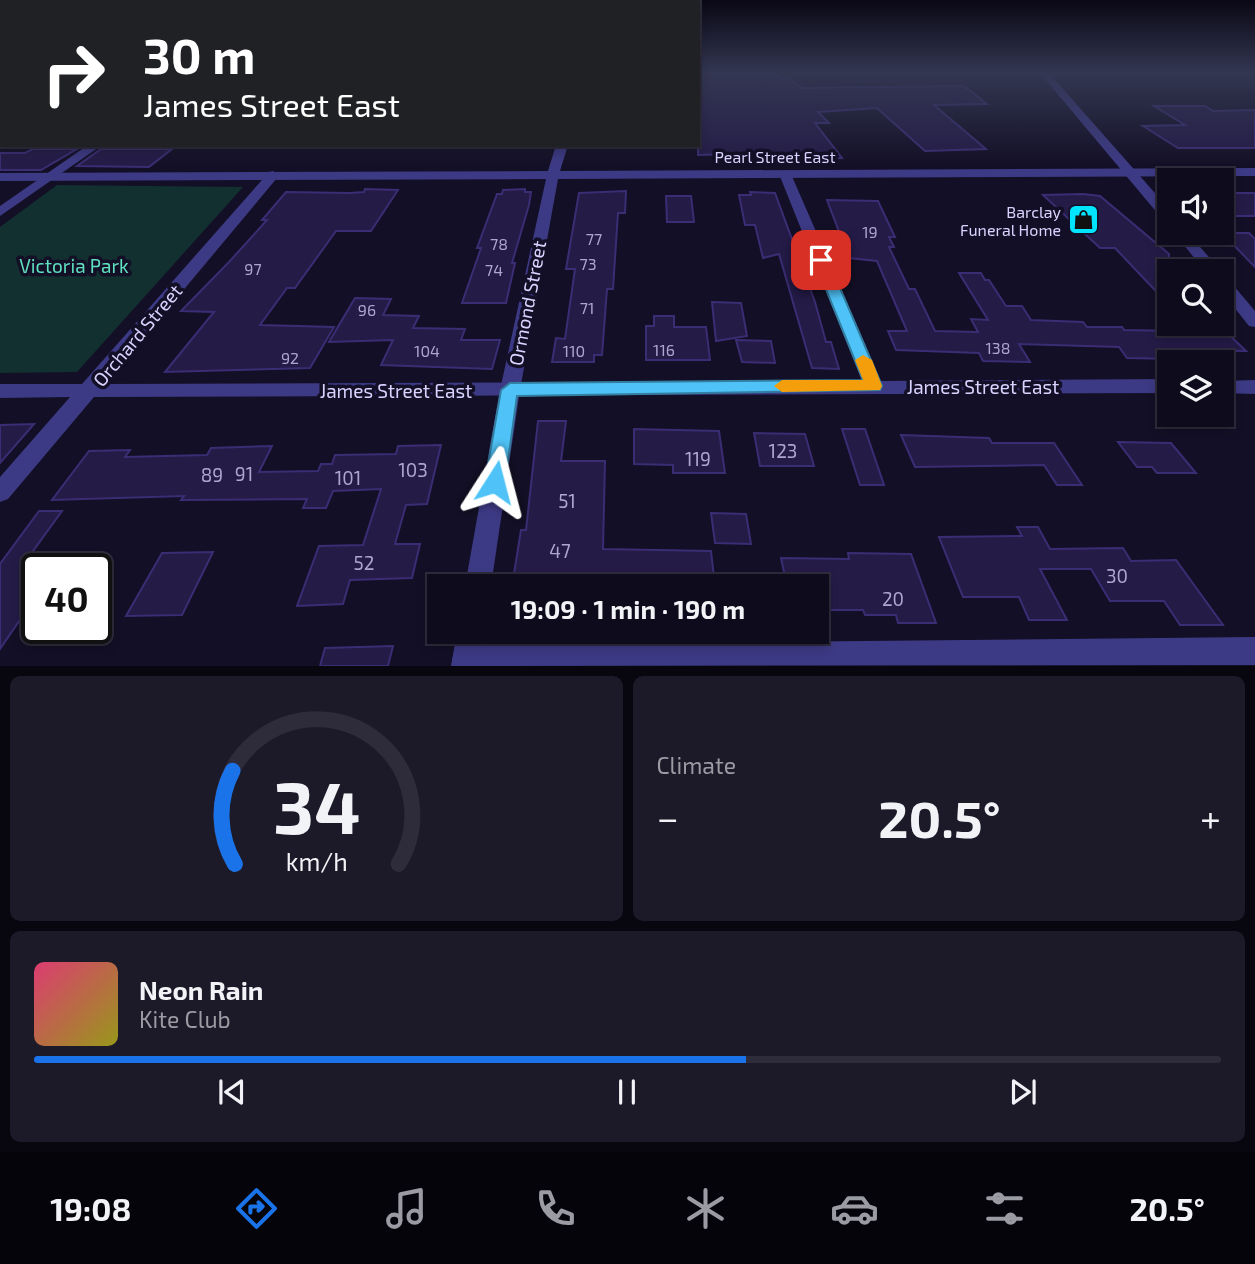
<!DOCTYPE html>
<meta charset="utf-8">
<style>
body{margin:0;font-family:"Exo 2",sans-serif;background:#1c1929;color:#f1f3f6;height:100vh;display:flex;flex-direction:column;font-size:26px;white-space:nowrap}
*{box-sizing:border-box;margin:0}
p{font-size:23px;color:#9b9ba3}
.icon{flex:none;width:38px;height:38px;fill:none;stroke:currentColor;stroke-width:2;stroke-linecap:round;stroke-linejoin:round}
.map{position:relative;height:666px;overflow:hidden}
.details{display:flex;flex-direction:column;gap:10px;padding:10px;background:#08060f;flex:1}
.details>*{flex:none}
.hud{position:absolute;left:0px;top:0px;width:700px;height:147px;box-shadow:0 4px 10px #0003,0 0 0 2px #2e2b3b;background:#202124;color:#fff;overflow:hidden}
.tools{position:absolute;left:1157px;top:168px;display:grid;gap:14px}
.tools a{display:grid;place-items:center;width:77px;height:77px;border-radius:0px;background:#0e0b1c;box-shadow:0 4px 10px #0003,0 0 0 2px #2e2b3b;font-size:35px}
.speed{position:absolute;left:21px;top:553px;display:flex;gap:14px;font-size:35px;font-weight:700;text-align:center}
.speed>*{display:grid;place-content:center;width:91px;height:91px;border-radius:50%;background:#0e0b1c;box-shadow:0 4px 10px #0003,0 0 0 2px #2e2b3b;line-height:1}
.speed .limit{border:4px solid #111;border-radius:10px;background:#fff;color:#111}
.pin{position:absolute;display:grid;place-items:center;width:60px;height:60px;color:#fff;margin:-30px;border-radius:14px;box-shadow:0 4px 10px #0006}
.me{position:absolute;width:77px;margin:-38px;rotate:9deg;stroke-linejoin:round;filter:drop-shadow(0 0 5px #0008)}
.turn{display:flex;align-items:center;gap:24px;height:147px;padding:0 28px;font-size:32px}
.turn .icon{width:91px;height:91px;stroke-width:2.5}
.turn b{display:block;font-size:49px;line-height:60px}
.big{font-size:52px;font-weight:700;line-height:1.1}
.details .tile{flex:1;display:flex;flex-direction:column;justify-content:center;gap:10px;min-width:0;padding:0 24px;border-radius:10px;background:#1c1929}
.details .dial{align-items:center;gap:0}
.dial svg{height:182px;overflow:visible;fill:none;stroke:#2e2b3b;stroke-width:7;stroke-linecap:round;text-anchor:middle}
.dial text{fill:#f1f3f6;stroke:none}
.song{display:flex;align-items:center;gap:21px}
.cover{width:84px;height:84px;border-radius:10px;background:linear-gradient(135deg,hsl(340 70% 55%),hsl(60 70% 35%))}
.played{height:7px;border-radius:4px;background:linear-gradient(90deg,#1a73e8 60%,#2e2b3b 60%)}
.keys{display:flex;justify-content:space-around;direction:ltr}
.heat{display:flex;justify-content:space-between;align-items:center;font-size:38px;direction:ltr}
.details .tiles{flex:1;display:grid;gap:10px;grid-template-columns:1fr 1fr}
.tile:last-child{grid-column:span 2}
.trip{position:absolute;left:427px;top:574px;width:402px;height:70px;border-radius:0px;background:#0e0b1c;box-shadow:0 4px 10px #0003,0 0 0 2px #2e2b3b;font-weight:700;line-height:70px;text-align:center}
.tab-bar{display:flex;height:112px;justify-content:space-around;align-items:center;background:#06040b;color:#9b9ba3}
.tab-bar .icon{width:49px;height:49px}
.tab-bar .selected{color:#1a73e8}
.tab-bar b{font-size:32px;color:#f1f3f6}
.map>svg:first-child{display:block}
.green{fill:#12302f}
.building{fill:#241b47;stroke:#3b2d73;stroke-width:2}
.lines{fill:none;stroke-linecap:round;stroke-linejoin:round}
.minor{fill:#3d3a85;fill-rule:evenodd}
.tertiary{fill:#3d3a85;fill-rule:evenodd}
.route{fill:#4fc3f7;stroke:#337fa1;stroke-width:2}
.slow{fill:#f59e0b}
.labels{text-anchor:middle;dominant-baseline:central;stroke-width:7;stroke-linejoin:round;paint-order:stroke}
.far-street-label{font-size:16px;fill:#d9d4ff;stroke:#130f26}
.far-poi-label{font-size:16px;fill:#d9d4ff;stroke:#130f26;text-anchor:end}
.number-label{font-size:16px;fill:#aca6d1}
.park-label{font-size:19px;fill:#5fe0c0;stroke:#130f26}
.street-label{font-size:19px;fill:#d9d4ff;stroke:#130f26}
.near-number-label{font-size:19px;fill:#aca6d1}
</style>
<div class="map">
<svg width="1255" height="666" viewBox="0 0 1255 666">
<rect width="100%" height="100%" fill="#130f26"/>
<!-- green -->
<polygon class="green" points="57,185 243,187 77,372 0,373 0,227"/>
<!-- building -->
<g class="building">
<polygon points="698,73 775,73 781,79 788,78 802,88 964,86 987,104 934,105 986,149 925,151 877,108 818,112 829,123 815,123 842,158 775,160 770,153 698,155"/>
<polygon points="1154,106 1205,106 1213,111 1255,110 1255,148 1178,148 1143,126 1185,125"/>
<polygon points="33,149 77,149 41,170 0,170 0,153 25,153"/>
<polygon points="101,149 172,149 149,167 77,166"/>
<polygon points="365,189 398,190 371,231 336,231 295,288 287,288 260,325 334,327 310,368 165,372 214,312 181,311 229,262 267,220 262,220 286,192 349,193 364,192"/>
<polygon points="525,189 525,192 531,192 529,205 512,263 515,263 506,303 462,303 481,248 477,248 497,194 502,194 503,190"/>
<polygon points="626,191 625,213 618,213 613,289 607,289 602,355 594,355 594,362 552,362 556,338 565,339 575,269 566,269 579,193"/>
<polygon points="750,192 775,193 815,302 826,342 831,342 839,369 812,368 779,254 763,258 755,225 745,225 739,195 751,195"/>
<rect x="1222" y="193" width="33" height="23"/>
<polygon points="1083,194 1100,196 1169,254 1169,305 1115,248 1100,248 1043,195"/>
<polygon points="666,196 691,196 694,222 667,222"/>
<polygon points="827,200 878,201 895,237 889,237 894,247 889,247 909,289 915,289 935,331 978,332 971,319 988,320 959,273 981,273 985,280 989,280 1006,306 1022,306 1031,320 1083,322 1087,327 1122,327 1124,330 1179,331 1173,325 1220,326 1246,351 1166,350 1174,359 1127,358 1119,347 1019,344 1030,362 983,361 979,353 896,350 888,331 907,331 877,261 849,258"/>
<polygon points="1222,233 1249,233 1255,239 1255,267"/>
<polygon points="355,298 391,299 383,315 419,316 413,328 465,329 461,340 500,340 492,369 381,365 393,340 329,342"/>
<polygon points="712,302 741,303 747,336 716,341"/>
<polygon points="654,316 674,316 674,327 706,327 710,360 646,360 646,326 654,326"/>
<polygon points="736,340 771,341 775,363 742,362"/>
<polygon points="538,421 566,421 561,461 605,461 603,549 711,551 715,586 512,586 521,530 526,530"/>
<polygon points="34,424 0,463 0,425"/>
<polygon points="634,429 719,431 725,473 673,473 673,465 634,464"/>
<polygon points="842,429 865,429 884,485 860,485"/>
<polygon points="754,433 805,434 814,466 760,466"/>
<polygon points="901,435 989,438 992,443 1054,443 1082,485 1057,485 1044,465 915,467"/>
<polygon points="1118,442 1171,443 1196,473 1157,473 1152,467 1137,467"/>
<polygon points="441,445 427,504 406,505 395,544 420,544 412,578 350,580 343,604 297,606 319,546 363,545 381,489 333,491 326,508 303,508 307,499 181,500 184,496 52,500 89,451 130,450 125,457 207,455 211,448 272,446 259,472 318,471 321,464 332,464 335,455 396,454 398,446"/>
<polygon points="39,511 62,511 28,558 37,557 37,595 0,649 0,564"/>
<polygon points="711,513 746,514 751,544 715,543"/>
<polygon points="1017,527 1038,527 1050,549 1123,548 1131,561 1176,560 1223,625 1180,625 1164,601 1110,601 1091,569 1040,569 1067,620 1029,620 1019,597 963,597 939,537 1022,536"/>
<polygon points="213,552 182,615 126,616 162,553"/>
<polygon points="848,553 911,554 936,623 898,623 896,615 865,615 863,610 817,610 817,586 787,586 781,558 849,559"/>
<polygon points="393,646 388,666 320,666 325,648"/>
</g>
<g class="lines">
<!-- minor -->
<g class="minor">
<polygon points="1040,73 1049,73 1169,209 1169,222 1164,221"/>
<polygon points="0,101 2,101 0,108"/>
<polygon points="88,145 102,145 0,216 0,206"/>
<polygon points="785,170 791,174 881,381 1169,379 1169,393 94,397 8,499 0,502 0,477 70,397 0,398 0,384 82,384 269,172 273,171 279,175 277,178 105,384 862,381 779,174"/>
<polygon points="1174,233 1188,233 1221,271 1205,271"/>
<polygon points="1222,277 1228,279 1255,311 1255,327 1249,326 1222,292"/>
<polygon points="1255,380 1255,394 1222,393 1222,381"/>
<polygon points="1255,637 1255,665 455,666 452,659 456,649 466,645"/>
</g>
<!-- tertiary -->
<g class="tertiary">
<polygon points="556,145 568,145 560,171 1255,168 1255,176 558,179 520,390 491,586 465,586 500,390 546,179 0,181 0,173 548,171"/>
<polygon points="457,632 483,632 479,666 451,666"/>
</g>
</g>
<!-- sky -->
<linearGradient id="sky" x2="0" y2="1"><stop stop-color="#0a0815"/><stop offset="0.44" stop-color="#333752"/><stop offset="1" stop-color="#333752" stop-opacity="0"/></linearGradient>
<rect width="1255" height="166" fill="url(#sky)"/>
<!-- route -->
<polygon class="route" points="821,256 828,260 882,386 880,390 517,396 505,482 502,487 495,490 488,487 485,482 501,390 510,383 863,380 814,260"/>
<!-- slow -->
<polygon class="slow" points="863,355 872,360 882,386 880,390 782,392 774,386 782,380 863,380 855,360"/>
<!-- icons -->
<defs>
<symbol id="shop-square" viewBox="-11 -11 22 22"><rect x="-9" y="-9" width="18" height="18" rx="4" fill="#00e5ff" stroke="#130f26"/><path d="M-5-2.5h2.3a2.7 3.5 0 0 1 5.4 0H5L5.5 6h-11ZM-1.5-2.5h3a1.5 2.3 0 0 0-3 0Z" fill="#111"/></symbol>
</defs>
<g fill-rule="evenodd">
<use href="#shop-square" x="1066" y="202" width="35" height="35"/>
</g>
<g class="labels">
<!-- far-street labels -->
<g class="far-street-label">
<text x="775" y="156">Pearl Street East</text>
</g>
<!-- far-poi labels -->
<g class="far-poi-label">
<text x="1061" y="211">Barclay<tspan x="1061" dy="18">Funeral Home</tspan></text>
</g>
<!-- number labels -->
<g class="number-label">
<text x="870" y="231">19</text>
<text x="594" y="238">77</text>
<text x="499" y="243">78</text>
<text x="588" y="263">73</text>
<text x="253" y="268">97</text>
<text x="494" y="269">74</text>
<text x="587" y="307">71</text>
<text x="367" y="309">96</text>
<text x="998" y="347">138</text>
<text x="664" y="349">116</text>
<text x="427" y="350">104</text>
<text x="574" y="350">110</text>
<text x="290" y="357">92</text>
</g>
<!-- park labels -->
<g class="park-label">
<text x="74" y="265">Victoria Park</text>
</g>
<!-- street labels -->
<g class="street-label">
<text transform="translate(527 303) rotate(-79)">Ormond Street</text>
<text transform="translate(137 335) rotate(-50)">Orchard Street</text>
<text x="983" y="386">James Street East</text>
<text x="396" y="390">James Street East</text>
</g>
<!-- near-number labels -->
<g class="near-number-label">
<text x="783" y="450">123</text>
<text x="698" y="458">119</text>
<text x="413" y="469">103</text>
<text x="244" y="473">91</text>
<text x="212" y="474">89</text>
<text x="348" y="477">101</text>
<text x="567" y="500">51</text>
<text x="560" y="550">47</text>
<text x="364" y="562">52</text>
<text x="1117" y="575">30</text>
<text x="893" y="598">20</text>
</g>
</g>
</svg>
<div class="tools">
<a><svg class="icon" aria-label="sound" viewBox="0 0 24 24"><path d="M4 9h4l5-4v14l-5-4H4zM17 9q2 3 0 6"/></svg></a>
<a><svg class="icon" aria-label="search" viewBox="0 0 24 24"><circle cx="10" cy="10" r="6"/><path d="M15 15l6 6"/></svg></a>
<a><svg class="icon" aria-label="layers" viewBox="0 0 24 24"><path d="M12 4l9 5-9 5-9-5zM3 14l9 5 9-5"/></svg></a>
</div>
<div class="speed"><div class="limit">40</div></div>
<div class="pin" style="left:821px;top:260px;background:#d93025"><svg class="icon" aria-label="arrive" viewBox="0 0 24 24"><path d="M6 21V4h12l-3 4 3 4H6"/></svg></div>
<svg class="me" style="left:495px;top:482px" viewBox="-20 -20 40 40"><path d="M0-17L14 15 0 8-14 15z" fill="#4fc3f7" stroke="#fff" stroke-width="4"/></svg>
<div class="trip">19:09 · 1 min · 190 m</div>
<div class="hud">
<div class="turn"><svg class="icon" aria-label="right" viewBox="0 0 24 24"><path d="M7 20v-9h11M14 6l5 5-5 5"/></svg><div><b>30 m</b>James Street East</div></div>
</div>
</div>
<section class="details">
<div class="tiles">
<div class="tile dial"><svg viewBox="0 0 100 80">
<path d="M14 69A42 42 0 1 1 86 69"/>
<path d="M14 69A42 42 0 0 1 13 28" stroke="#1a73e8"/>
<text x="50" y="56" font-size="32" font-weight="700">34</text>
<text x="50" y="72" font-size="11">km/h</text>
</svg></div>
<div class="tile"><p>Climate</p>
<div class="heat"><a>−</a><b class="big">20.5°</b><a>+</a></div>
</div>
<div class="tile">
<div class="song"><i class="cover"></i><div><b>Neon Rain</b><p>Kite Club</p></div></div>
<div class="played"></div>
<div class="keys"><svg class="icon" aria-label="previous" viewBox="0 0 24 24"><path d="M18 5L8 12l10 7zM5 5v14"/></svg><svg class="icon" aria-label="pause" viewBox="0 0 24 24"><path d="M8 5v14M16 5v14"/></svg><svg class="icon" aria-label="next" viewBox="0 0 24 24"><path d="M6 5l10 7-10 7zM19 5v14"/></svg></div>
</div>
</div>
</section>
<nav class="tab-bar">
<b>19:08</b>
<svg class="icon selected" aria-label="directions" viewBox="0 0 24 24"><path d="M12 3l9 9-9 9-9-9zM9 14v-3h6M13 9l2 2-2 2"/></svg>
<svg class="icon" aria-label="music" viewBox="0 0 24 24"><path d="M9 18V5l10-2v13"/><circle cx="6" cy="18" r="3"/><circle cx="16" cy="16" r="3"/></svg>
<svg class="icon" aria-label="phone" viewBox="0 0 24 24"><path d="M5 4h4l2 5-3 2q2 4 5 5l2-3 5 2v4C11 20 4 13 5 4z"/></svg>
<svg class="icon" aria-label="climate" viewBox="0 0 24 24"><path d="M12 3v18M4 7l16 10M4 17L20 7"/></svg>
<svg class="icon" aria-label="car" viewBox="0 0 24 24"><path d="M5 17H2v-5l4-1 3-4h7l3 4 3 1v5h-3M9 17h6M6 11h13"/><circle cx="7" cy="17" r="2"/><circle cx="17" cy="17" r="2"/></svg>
<svg class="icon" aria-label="filters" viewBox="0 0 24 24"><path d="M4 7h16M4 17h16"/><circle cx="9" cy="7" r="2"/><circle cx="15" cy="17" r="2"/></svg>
<b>20.5°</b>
</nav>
